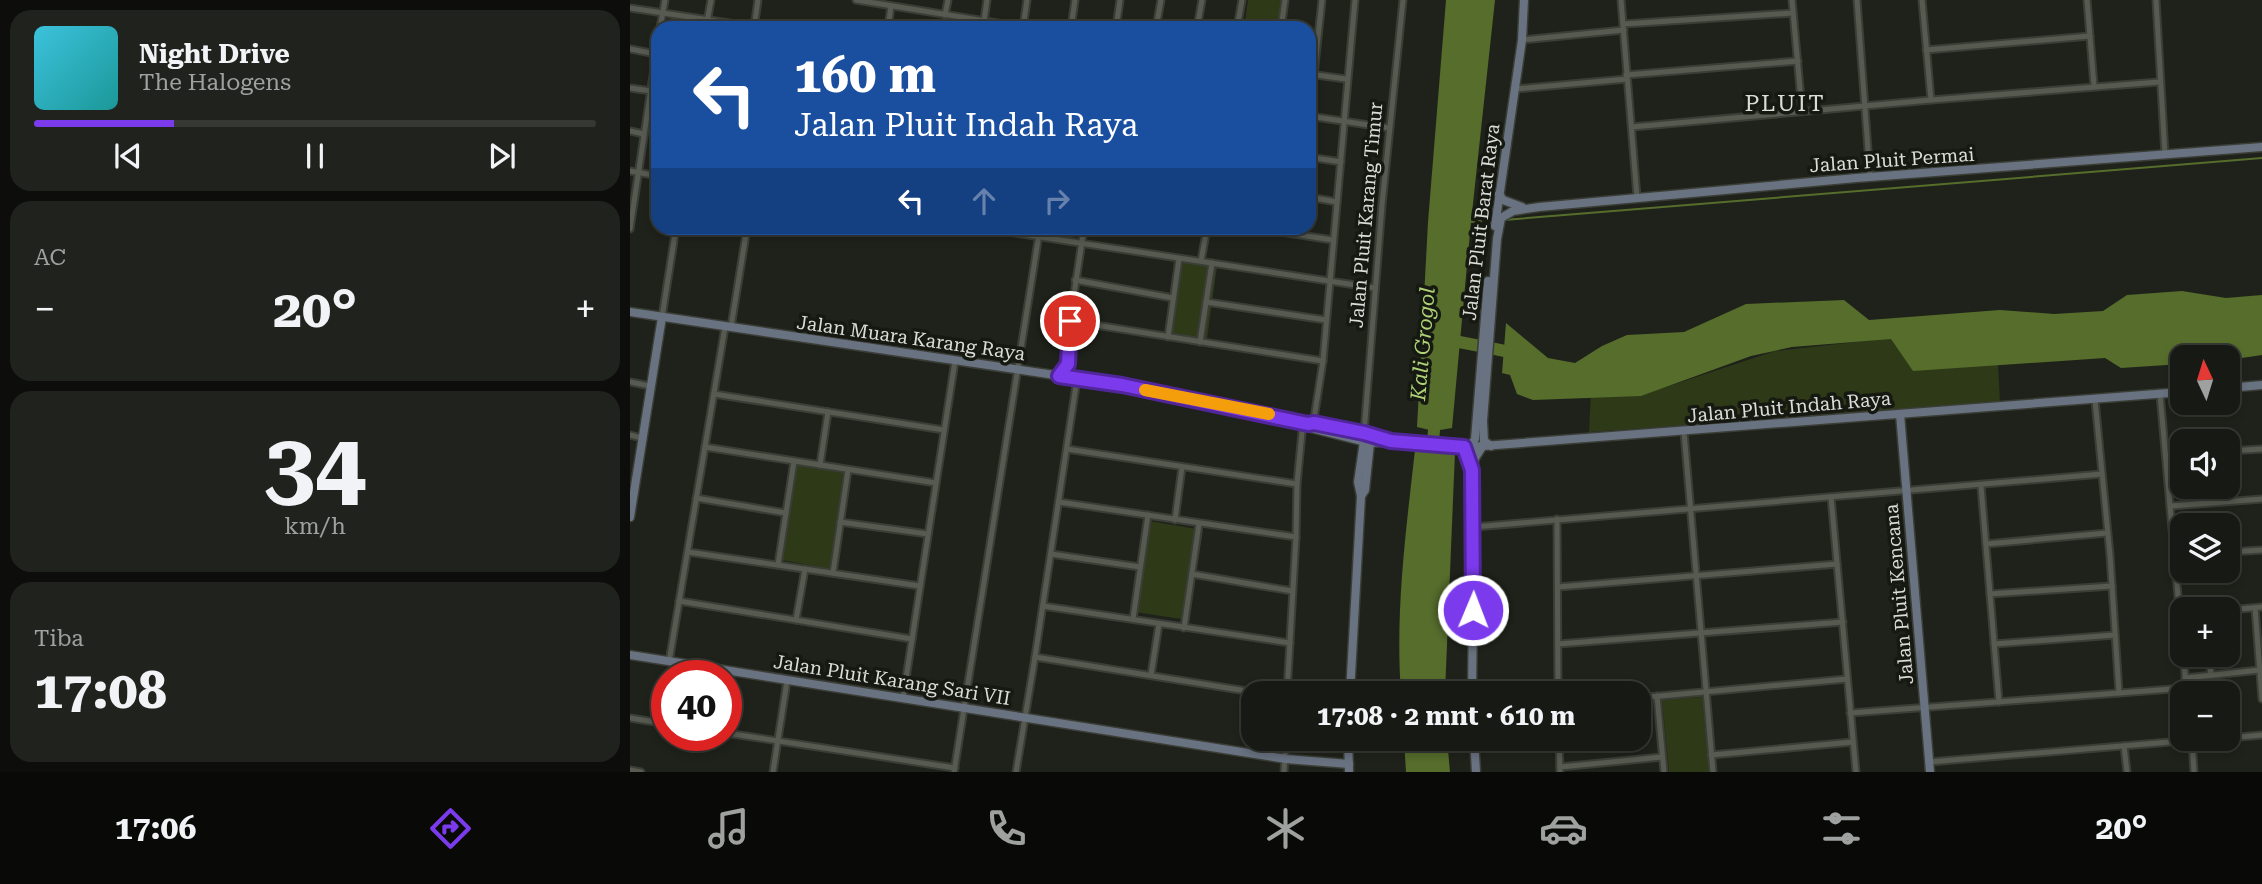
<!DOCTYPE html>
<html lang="id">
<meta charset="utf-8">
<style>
body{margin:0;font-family:"Roboto Serif",serif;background:#20231d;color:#f1f3f6;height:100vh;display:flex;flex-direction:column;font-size:26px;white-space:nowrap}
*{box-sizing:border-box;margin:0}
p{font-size:23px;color:#9ea1a0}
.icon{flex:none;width:38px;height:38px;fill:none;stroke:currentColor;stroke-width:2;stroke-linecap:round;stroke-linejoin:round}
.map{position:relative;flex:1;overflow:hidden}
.details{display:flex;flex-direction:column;gap:10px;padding:10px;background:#0d0e0b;width:630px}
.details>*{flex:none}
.hud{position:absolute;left:21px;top:21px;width:665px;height:214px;border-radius:21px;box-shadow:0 4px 10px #0003,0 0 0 2px #363834;background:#1a4fa0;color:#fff;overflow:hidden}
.needle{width:46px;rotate:356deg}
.buttons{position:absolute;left:1540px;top:345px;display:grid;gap:14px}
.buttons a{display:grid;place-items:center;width:70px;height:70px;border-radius:14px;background:#171a14;box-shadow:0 4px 10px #0003,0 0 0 2px #363834;font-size:35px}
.speed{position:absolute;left:21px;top:660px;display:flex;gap:14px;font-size:35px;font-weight:700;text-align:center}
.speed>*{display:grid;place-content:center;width:91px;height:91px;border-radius:50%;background:#171a14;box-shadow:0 4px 10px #0003,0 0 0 2px #363834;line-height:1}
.speed .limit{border:10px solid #d22;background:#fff;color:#111}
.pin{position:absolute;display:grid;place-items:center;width:60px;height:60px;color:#fff;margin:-30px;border:4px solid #fff;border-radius:50%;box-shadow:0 2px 7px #0007}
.me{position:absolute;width:77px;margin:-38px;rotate:1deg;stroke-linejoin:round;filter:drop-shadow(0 0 5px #0008)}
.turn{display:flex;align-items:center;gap:24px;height:147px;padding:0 28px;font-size:32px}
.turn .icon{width:91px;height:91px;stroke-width:2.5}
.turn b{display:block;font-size:49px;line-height:60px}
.lanes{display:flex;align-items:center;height:66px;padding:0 28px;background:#0003;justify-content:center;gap:35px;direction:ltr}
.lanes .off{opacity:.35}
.big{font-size:52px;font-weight:700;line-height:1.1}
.details .tile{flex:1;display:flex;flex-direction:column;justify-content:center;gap:10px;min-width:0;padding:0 24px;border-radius:21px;background:#20231d}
.details .dial{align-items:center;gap:0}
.dial b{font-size:91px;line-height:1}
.song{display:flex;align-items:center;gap:21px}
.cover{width:84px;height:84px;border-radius:10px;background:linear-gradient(135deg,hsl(190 70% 55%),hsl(180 70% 35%))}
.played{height:7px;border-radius:4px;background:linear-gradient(90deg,#7c3aed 25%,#363834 25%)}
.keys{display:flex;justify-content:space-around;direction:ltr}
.heat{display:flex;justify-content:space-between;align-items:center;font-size:38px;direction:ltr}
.trip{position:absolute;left:611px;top:681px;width:410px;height:70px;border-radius:21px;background:#171a14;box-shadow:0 4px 10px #0003,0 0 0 2px #363834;font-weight:700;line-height:70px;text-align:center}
.tabs{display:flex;height:112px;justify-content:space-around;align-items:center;background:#090a08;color:#9ea1a0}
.tabs .icon{width:49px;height:49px}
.tabs .on{color:#7c3aed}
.tabs b{font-size:32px;color:#f1f3f6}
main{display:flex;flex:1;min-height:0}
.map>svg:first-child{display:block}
.green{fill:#2d3917}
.water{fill:#566d2c}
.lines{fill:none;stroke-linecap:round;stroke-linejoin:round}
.stream{stroke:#566d2c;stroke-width:2}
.river{stroke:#566d2c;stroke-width:12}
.street-casing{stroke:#3b3e37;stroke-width:9}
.secondary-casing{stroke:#3b3e37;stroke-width:11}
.street{stroke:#565a50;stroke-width:5}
.secondary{stroke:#697281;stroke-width:8}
.route-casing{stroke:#51269a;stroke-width:18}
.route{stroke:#7c3aed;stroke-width:12}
.slow{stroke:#f59e0b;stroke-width:12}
.labels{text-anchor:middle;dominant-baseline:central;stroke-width:7;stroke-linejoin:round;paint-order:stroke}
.street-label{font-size:19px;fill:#daddd7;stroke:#161911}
.water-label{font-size:21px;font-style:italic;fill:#afd276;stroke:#161911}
.quarter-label{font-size:23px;letter-spacing:2px;fill:#daddd7;stroke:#161911}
</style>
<main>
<section class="details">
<div class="tile">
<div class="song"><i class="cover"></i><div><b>Night Drive</b><p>The Halogens</p></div></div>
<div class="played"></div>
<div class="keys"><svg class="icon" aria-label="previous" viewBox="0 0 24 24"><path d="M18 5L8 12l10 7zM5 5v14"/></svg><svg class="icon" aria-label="pause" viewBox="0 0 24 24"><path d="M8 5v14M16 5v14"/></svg><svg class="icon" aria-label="next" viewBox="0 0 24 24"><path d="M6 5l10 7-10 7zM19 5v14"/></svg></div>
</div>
<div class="tile"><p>AC</p>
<div class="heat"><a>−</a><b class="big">20°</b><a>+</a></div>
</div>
<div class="tile dial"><b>34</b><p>km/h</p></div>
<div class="tile"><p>Tiba</p><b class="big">17:08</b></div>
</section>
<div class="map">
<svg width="1632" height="772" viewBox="0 0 1632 772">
<rect width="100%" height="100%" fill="#1f221a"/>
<!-- green -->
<g class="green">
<polygon points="618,0 653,0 650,28 614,28"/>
<polygon points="553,262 587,267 577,339 542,334 545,314 543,313"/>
<polygon points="1261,338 1368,364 1370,403 959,432 961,391 1033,388 1145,351"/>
<polygon points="167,465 213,473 200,569 152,560"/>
<polygon points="519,521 573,530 558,620 505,612"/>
<polygon points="1072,697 1079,772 1039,772 1032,700"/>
</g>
<!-- water -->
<g class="water">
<polygon points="816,0 865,0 841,222 822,428 804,431 787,427 798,222"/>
<polygon points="1552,291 1596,298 1632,295 1632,355 1598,360 1598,357 1552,357 1552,364 1491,368 1475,358 1283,371 1261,339 1162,347 1121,356 1011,396 903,400 887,394 880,375 872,373 876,323 918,358 945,363 972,346 997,335 1054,332 1116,304 1214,300 1239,320 1370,310 1424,314 1473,311 1497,295"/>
<path d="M 785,450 L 825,452 L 815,693 L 771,693 C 765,612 776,530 785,450 Z"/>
<polygon points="774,739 817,739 820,772 776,772"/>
</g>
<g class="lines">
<!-- stream -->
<g class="stream">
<polyline points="874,220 1632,158"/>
<polyline points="840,222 851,221"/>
</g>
<!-- river -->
<g class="river">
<polyline points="814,339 850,346"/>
<polyline points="860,348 880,352 885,358"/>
<polyline points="801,466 805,418"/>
</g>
<defs>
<g id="street">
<polyline points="226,0 393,27"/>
<polyline points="991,0 1007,197"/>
<polyline points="1162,0 1172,111"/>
<polyline points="1227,0 1240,177"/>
<polyline points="1292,0 1301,100"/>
<polyline points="1457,0 1464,86"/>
<polyline points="1526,0 1535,155"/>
<polyline points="0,8 132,28"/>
<polyline points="315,15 318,0"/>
<polyline points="354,21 357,0"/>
<polyline points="994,24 1163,13"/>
<polyline points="30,28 35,0"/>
<polyline points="76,28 81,0"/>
<polyline points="124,28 128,0"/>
<polyline points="258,28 261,6"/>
<polyline points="393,28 397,0"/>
<polyline points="441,28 445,0"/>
<polyline points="486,28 490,0"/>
<polyline points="526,28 531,0"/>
<polyline points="567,28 572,0"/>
<polyline points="607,28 612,0"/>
<polyline points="651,28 655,0"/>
<polyline points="892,40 994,30"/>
<polyline points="0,49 26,54"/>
<polyline points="1296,50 1460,36"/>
<polyline points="679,74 716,79"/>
<polyline points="684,75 692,0"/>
<polyline points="996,75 1168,61"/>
<polyline points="0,88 21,91"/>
<polyline points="885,89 997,79"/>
<polyline points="679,116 759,128"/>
<polyline points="1002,127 1301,100 1529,82"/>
<polyline points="0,131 14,134"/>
<polyline points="679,157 711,162"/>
<polyline points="0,171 28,176"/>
<polyline points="679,197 707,202"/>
<polyline points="352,228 745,288"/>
<polyline points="624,228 703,240"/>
<polyline points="0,229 28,42"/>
<polyline points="571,261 577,228"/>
<polyline points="445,280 543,298"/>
<polyline points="576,302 696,320"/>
<polyline points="32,317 46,228"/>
<polyline points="440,321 693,361"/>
<polyline points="101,327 117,228"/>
<polyline points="538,337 549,259"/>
<polyline points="570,342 582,263"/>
<polyline points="429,376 438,364 440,321 454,228"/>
<polyline points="0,382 20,386"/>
<polyline points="84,394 314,430"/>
<polyline points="1530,394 1552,641"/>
<polyline points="1465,400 1480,555 1489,693"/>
<polyline points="683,425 693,361 725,0"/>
<polyline points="1054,432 1083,772"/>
<polyline points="734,433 752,205 773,0"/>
<polyline points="0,435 12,438"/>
<polyline points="75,447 306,483"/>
<polyline points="437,449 667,484"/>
<polyline points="1598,451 1632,449"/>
<polyline points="1536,456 1552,455"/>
<polyline points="190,465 198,412"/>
<polyline points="1351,486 1369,702"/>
<polyline points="1201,497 1226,772"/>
<polyline points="66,498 156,513"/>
<polyline points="429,502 666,537"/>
<polyline points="1541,506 1632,499"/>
<polyline points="927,519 928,693"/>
<polyline points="545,520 552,467"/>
<polyline points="210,522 298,534"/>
<polyline points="844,527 1472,474"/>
<polyline points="1356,544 1477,533"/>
<polyline points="58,552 290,586"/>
<polyline points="1598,552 1632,550"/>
<polyline points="421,554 510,567"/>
<polyline points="148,565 164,461"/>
<polyline points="203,573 218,470"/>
<polyline points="562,574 662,591"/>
<polyline points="928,587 1207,564"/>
<polyline points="1360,594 1482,586"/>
<polyline points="49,601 282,639"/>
<polyline points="413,606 660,643"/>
<polyline points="1625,608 1632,699"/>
<polyline points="1598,610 1632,607"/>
<polyline points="503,619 518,515"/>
<polyline points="166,620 175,569"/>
<polyline points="554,628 569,524"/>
<polyline points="928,644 1213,622"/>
<polyline points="1364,644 1485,635"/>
<polyline points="1553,654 1557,693"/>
<polyline points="1579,654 1581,675"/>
<polyline points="405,657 629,693"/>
<polyline points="39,662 95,327"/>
<polyline points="521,675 529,624"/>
<polyline points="1555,678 1630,670"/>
<polyline points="657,693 666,537 667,484 673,422"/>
<polyline points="1027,696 1034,772"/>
<polyline points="273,698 325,361"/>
<polyline points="1008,698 1217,679"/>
<polyline points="1220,713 1556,688"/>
<polyline points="0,718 37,724"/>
<polyline points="96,733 325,768"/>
<polyline points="929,738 930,772"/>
<polyline points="1598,738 1632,735"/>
<polyline points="1562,740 1564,772"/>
<polyline points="1494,746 1497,772"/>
<polyline points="1081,755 1223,742"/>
<polyline points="1299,762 1588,738"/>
<polyline points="930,767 1032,757"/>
<polyline points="0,770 11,772"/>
<polyline points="143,772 157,681"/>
<polyline points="324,772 410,228"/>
<polyline points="386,772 405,657 447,379"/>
<polyline points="654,772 656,738"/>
</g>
<g id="secondary">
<polyline points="869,194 873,200 892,207"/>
<polyline points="865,226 892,40 894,0"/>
<polyline points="0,312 492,385 678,424 684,423 734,433 761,441 840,447 1552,392"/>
<polyline points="1598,388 1632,385"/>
<polyline points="1270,414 1300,772"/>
<polyline points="680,424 681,428 740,443 761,441"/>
<polyline points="861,446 854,441 853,421 867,239 871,218 883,211 909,207 1226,178 1632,147"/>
<polyline points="834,447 842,470"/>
<polyline points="840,447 845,439 858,281"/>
<polyline points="731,496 728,482 734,441"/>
<polyline points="0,517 32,317"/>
<polyline points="0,655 656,759 719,764"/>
<polyline points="720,693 731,496 735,490 740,443"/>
<polyline points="842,693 844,527 842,470 845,458 852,447"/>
<polyline points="718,738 719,772"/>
<polyline points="844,738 846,772"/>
</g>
</defs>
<!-- street casing -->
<use href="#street" class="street-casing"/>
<!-- secondary casing -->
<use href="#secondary" class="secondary-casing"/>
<!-- street -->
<use href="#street" class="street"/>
<!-- secondary -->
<use href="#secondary" class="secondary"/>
</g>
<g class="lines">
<defs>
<polyline id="route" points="440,321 438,364 429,376 492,385 678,424 684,423 734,433 761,441 834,447 842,470 843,610"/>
</defs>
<!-- route casing -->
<use href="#route" class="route-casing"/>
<!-- route -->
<use href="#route" class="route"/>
<!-- slow -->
<polyline class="slow" points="515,390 639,414"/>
</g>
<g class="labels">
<!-- street labels -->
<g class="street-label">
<text transform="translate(1262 160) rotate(-4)">Jalan Pluit Permai</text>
<text transform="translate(736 215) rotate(-85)">Jalan Pluit Karang Timur</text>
<text transform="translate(851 222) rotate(-83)">Jalan Pluit Barat Raya</text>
<text transform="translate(281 338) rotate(8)">Jalan Muara Karang Raya</text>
<text transform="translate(1159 407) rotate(-5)">Jalan Pluit Indah Raya</text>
<text transform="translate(1269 594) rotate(-95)">Jalan Pluit Kencana</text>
<text transform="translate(262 680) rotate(9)">Jalan Pluit Karang Sari VII</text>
</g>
<!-- water labels -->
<g class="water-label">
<text transform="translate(793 344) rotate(-85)">Kali Grogol</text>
</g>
<!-- quarter labels -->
<g class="quarter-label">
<text x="1155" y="103">PLUIT</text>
</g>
</g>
</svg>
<div class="buttons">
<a><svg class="needle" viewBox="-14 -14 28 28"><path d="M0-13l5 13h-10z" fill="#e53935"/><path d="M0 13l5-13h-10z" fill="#9ea1a0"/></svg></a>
<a><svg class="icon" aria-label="sound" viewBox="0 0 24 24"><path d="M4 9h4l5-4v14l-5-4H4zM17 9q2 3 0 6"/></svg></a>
<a><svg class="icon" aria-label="layers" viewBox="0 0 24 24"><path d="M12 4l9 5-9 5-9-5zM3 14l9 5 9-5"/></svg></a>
<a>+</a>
<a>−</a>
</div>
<div class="speed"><div class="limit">40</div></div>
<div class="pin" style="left:440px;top:321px;background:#d93025"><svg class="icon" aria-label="arrive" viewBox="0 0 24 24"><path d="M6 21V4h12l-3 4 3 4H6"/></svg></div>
<svg class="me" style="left:843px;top:610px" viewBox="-20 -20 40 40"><circle r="17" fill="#7c3aed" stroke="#fff" stroke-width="3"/><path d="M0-11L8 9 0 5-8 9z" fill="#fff"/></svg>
<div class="trip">17:08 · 2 mnt · 610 m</div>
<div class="hud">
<div class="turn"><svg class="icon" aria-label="left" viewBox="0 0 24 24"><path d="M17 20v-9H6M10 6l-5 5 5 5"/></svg><div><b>160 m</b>Jalan Pluit Indah Raya</div></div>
<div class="lanes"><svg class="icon" aria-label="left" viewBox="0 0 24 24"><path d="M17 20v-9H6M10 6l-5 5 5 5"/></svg><svg class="icon off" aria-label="ahead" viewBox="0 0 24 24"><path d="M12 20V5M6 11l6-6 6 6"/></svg><svg class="icon off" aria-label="right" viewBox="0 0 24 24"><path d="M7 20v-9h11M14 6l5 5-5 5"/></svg></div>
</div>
</div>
</main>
<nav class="tabs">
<b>17:06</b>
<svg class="icon on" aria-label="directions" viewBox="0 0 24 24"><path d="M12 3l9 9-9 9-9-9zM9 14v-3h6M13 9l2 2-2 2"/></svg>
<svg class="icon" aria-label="music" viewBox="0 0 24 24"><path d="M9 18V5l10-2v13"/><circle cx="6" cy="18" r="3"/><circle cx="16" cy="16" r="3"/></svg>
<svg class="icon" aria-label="phone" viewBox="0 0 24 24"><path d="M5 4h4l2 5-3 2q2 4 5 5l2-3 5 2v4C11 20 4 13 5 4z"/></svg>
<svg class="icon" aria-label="climate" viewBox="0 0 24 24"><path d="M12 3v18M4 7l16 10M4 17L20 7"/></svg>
<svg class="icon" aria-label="car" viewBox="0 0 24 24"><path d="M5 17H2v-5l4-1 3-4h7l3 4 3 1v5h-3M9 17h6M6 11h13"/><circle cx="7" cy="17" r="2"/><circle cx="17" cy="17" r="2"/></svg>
<svg class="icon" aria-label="filters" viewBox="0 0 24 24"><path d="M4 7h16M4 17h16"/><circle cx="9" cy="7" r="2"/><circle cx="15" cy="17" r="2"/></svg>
<b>20°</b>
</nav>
